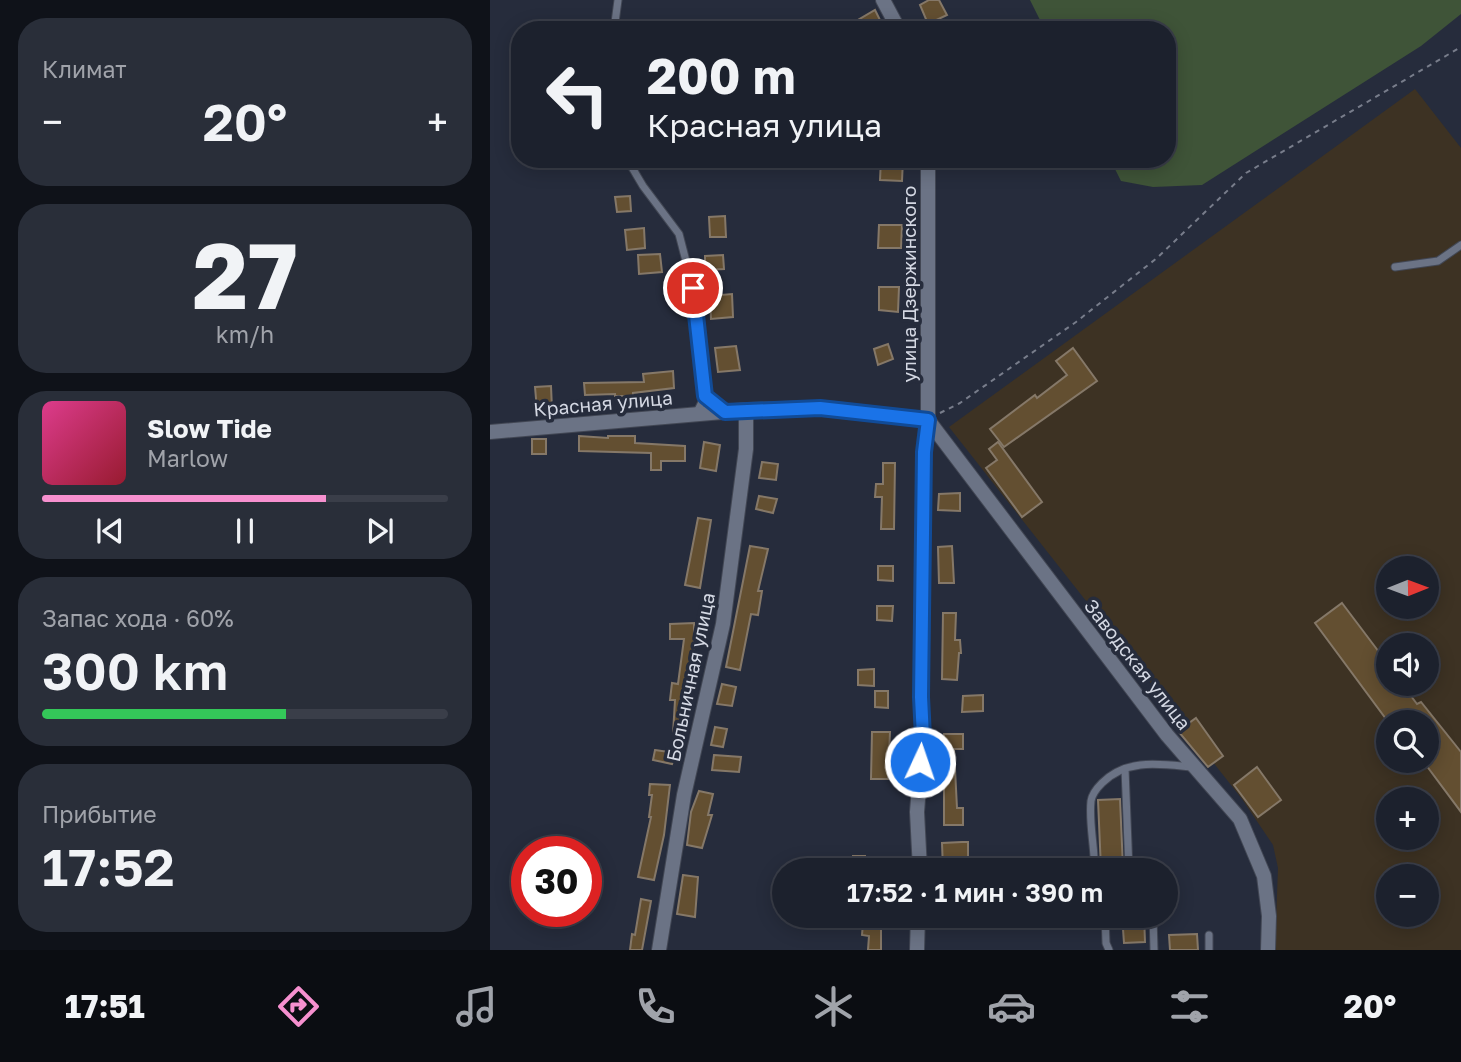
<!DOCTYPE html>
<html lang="ru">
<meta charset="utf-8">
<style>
body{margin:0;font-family:"Golos Text",sans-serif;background:#292e39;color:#f1f3f6;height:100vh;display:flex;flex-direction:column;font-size:26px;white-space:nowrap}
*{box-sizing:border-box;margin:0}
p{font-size:23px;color:#a0a3aa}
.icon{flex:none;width:38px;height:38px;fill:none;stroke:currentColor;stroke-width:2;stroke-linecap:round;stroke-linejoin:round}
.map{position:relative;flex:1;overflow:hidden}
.details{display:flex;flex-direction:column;gap:18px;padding:18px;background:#0f1219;width:490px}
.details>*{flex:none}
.banner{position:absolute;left:21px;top:21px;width:665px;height:147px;border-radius:28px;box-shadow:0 4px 18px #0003,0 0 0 2px #3a3e49;background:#1c212d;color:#f1f3f6;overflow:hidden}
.needle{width:46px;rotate:89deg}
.buttons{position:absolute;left:886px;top:556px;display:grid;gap:14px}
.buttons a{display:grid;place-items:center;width:63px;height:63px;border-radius:50%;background:#1c212d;box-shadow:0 4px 18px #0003,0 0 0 2px #3a3e49;font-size:35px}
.speed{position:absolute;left:21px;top:836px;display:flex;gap:14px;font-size:35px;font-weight:700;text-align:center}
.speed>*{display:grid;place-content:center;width:91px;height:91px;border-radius:50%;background:#1c212d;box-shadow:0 4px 18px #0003,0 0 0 2px #3a3e49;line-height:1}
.speed .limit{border:10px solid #d22;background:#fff;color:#111}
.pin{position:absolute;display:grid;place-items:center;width:60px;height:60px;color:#fff;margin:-30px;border:4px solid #fff;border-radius:50%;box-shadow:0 2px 7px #0007}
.me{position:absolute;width:77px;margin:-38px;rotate:3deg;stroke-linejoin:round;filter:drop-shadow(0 0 5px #0008)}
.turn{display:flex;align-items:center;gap:24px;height:147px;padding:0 21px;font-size:32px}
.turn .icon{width:91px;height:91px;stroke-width:2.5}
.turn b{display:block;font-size:49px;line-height:60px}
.big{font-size:52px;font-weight:600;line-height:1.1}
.details .tile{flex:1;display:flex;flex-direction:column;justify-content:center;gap:10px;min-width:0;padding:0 24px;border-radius:28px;background:#292e39}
.details .dial{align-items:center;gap:0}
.dial b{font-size:91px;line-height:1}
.song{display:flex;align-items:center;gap:21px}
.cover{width:84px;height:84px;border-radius:10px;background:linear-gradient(135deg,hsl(330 70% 55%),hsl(350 70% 35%))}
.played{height:7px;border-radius:4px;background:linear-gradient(90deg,#f690cf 70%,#3a3e49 70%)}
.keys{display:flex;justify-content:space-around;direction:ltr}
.heat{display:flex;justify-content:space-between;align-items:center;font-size:38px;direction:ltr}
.charge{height:10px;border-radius:5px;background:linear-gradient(90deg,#34c759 60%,#3a3e49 0)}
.trip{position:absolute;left:282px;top:858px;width:406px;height:70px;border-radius:35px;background:#1c212d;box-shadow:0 4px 18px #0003,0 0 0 2px #3a3e49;font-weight:600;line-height:70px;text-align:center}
.menu{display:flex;height:112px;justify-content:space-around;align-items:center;background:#0b0d12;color:#a0a3aa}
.menu .icon{width:49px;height:49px}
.menu .current{color:#f690cf}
.menu b{font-size:32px;color:#f1f3f6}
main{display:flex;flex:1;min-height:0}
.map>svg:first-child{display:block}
.industrial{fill:#3d3223;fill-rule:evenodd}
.green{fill:#3f5438}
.building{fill:#634f31;stroke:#857868;stroke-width:2}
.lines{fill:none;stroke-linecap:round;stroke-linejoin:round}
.service-casing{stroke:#424754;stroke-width:9}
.minor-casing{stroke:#424754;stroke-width:16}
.path{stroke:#787d8b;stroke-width:2;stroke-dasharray:5 5;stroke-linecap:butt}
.service{stroke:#6b7385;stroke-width:7}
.minor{stroke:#6b7385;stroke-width:14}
.route-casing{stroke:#114b97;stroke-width:18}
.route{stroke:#1a73e8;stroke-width:12}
.labels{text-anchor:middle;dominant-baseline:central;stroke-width:7;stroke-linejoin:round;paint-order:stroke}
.street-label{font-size:19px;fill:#d4d8e3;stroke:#262c3c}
</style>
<main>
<section class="details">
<div class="tile"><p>Климат</p>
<div class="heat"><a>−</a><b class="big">20°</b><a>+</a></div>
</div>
<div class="tile dial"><b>27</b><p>km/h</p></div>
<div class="tile">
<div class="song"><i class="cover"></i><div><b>Slow Tide</b><p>Marlow</p></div></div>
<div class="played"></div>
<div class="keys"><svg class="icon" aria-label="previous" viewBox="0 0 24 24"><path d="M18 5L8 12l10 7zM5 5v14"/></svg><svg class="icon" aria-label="pause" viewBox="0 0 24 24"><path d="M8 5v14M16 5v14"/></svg><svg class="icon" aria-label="next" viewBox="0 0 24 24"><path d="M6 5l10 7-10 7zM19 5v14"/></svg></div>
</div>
<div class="tile"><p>Запас хода · 60%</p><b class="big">300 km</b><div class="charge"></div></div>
<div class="tile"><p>Прибытие</p><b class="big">17:52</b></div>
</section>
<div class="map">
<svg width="971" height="950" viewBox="0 0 971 950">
<rect width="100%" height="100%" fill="#262c3c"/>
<!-- industrial -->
<path class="industrial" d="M 925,89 L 971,148 L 971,950 L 785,950 L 788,868 L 783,845 L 752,799 L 459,427 ZM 898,569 L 936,569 L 936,607 L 898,607 ZM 898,646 L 936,646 L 936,684 L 898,684 ZM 898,723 L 936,723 L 936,761 L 898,761 ZM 898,800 L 936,800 L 936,838 L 898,838 ZM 898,877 L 936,877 L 936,915 L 898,915 Z"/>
<!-- green -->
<polygon class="green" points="540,0 971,0 971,14 931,46 712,185 663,187 631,181 620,159 677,159 677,30 555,30"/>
<!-- building -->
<g class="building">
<polygon points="439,0 449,0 457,15 438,24 430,5"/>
<polygon points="385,10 392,24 380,30 373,30 368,20"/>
<polygon points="391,159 413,159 412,181 390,180"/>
<polygon points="140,196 141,211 127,212 125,197"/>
<polygon points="235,216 236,237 220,237 219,217"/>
<polygon points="389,225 412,225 411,248 388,248"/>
<polygon points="154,228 155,248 137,250 135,230"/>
<polygon points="170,254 172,272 149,274 148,255"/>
<polygon points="233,255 234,269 215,270 215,256"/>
<polygon points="389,287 409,287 408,312 389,310"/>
<polygon points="242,294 243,317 221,319 220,296"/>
<polygon points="398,344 403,359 388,365 384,349"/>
<polygon points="246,346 250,370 228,372 225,348"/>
<polygon points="583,348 607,381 514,447 500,429 545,395 547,398 577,375 566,361"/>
<polygon points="183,371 184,388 143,393 143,396 125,396 125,394 95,395 94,383 154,382 153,374"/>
<polygon points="61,386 62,409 47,410 45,387"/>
<polygon points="89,436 118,438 118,436 145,436 145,443 195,446 195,461 171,461 171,470 161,470 161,453 89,451"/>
<rect x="42" y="439" width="14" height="15"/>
<polygon points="214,442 230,445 226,471 210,468"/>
<polygon points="508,442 552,502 532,517 496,468 507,460 499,449"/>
<polygon points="272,462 288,464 286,480 269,478"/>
<polygon points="393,463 405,463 404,529 391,529 392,497 385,497 386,484 393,484"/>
<polygon points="470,493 470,511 448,510 449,494"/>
<polygon points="269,496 287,499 283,513 266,509"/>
<polygon points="208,518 221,520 210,588 195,585"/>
<polygon points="260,546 278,549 268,591 272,591 268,615 261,614 250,670 236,667"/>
<polygon points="462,546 464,583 449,583 448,547"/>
<polygon points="388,566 403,566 403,581 388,580"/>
<polygon points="852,603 898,664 898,684 912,684 927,704 931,702 971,752 971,812 936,765 936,723 899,723 825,623"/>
<polygon points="387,606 403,606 402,621 387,620"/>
<polygon points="453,613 466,613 465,640 470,640 471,653 469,653 467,680 452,679"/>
<polygon points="204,623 204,652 206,653 199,702 197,701 194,735 183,734 185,700 180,700 182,683 188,684 194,639 180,639 180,624"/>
<polygon points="384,669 384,686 368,685 368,670"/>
<polygon points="232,684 246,687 242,706 227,704"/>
<polygon points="385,691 398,691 398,708 385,707"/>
<polygon points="493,695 493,711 472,712 473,696"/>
<polygon points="706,718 733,756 718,767 688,731"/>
<polygon points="225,727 237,729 233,747 221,745"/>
<polygon points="382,732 400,732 398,779 381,779"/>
<polygon points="454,734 473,734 473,749 464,749 467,808 473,808 473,825 454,825"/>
<polygon points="165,750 186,753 182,764 163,760"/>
<polygon points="224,755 251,757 249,772 222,770"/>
<polygon points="767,767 791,800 768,817 744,785"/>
<polygon points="160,784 180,785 174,835 164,880 148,877 161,817 159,817 162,795 159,795"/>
<polygon points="209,791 223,794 218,815 222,815 212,848 197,845 201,812"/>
<polygon points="630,799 633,868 611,869 608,800"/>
<polygon points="472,842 478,842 478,858 473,858 472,870 453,870 452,843"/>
<rect x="363" y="856" width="12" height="13"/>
<polygon points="193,875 208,877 205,917 187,914"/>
<polygon points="151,899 161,901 152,950 140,950 142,934 145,935"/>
<polygon points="632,915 654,915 655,942 634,943"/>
<polygon points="391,922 391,950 378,950 379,936 372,935 373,923"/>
<polygon points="707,934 708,950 680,950 679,935"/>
</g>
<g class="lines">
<defs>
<g id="service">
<polyline points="124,30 128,0"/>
<polyline points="137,159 153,186 189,234 203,288 215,396 206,414"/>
<polyline points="905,267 948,261 971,245"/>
<polyline points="215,396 234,411"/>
<polyline points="635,769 639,870"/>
<path d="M 604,857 C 603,839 599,819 601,801 C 602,794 607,788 612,783 C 637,758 670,764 702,767"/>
<polyline points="615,915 616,943 619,950"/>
<polyline points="663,915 664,950"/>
<polyline points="719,935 719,950"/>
</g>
<g id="minor">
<polyline points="393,0 409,30"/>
<polyline points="0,432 256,410 330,408 438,420 677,735 750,819 774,876 779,916 778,950"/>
<polyline points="430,870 427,812 433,737 431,697 434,452 438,420 438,159"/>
<polyline points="169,950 194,795 233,624 256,449 256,410"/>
<polyline points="427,950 428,915"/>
</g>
</defs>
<!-- service casing -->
<use href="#service" class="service-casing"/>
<!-- minor casing -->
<use href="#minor" class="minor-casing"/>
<!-- path -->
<polyline class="path" points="450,413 470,403 586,322 667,258 756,173 971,47"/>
<!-- service -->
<use href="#service" class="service"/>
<!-- minor -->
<use href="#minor" class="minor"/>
</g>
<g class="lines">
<defs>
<polyline id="route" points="203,288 215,396 235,412 330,408 438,420 434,452 431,697 433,737 430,762"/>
</defs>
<!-- route casing -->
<use href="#route" class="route-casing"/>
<!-- route -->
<use href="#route" class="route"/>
</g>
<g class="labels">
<!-- street labels -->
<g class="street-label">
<text transform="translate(418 284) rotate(-90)">улица Дзержинского</text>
<text transform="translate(113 403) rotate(-5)">Красная улица</text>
<text transform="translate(648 664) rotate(52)">Заводская улица</text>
<text transform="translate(200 677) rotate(-78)">Больничная улица</text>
</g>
</g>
</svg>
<div class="buttons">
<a><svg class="needle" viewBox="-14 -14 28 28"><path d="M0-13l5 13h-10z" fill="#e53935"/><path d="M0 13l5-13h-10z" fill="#a0a3aa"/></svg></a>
<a><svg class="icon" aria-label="sound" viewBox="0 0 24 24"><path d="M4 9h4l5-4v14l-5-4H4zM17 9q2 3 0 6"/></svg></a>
<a><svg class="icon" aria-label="search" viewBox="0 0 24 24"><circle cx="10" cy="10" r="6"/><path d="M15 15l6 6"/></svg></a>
<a>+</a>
<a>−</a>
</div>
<div class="speed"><div class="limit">30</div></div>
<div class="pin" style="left:203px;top:288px;background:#d93025"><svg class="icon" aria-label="arrive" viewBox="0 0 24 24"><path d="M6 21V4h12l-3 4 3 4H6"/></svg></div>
<svg class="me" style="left:430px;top:762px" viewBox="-20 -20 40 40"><circle r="17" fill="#1a73e8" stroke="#fff" stroke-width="3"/><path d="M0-11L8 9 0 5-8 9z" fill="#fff"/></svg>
<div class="trip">17:52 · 1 мин · 390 m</div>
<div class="banner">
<div class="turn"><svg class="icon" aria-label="left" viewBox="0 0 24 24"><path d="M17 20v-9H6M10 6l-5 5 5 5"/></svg><div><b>200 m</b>Красная улица</div></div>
</div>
</div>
</main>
<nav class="menu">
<b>17:51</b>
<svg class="icon current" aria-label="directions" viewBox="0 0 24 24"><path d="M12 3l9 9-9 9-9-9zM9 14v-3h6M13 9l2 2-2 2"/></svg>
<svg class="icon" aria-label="music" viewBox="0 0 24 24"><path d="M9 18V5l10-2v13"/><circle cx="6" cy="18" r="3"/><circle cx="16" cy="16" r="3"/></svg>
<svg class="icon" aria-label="phone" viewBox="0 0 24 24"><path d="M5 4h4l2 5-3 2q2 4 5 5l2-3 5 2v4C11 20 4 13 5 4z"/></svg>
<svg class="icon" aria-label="climate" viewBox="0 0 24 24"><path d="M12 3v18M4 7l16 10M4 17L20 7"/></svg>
<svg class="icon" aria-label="car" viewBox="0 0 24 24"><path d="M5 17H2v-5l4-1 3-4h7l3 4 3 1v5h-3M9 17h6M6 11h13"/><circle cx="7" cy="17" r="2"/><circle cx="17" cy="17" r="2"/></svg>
<svg class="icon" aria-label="filters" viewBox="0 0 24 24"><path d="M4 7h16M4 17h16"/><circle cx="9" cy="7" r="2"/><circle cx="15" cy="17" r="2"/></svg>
<b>20°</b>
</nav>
